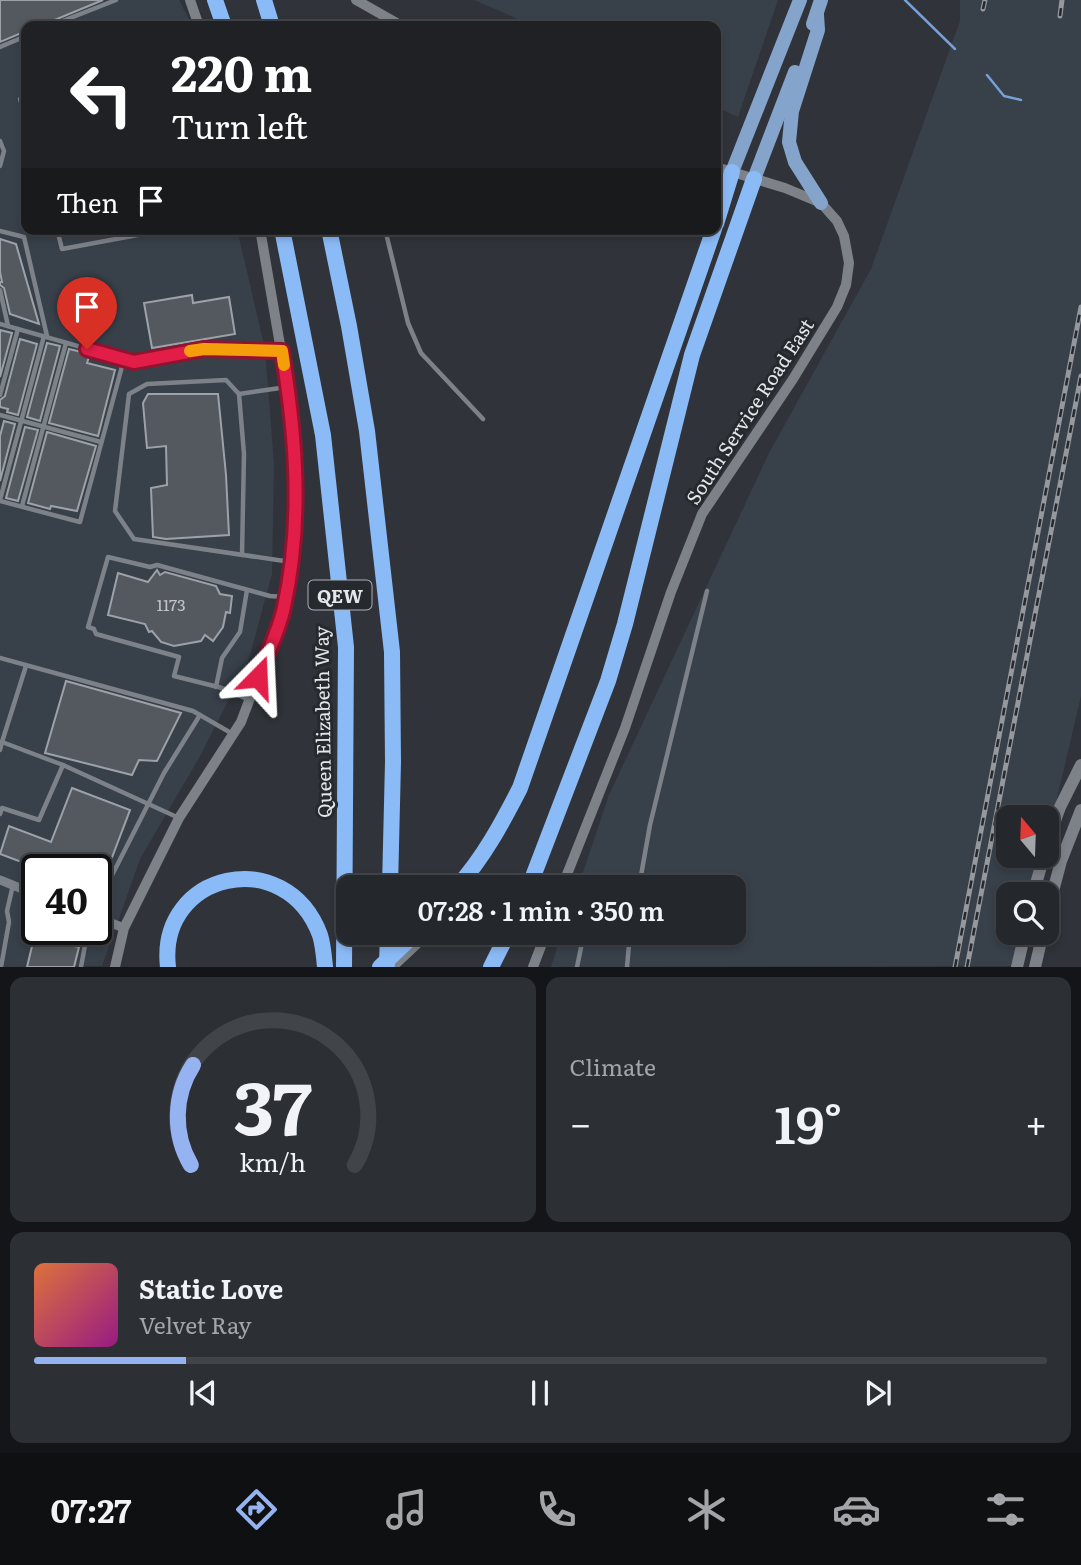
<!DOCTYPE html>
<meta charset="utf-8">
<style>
body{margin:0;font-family:Literata,serif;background:#2c2f34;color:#f1f3f6;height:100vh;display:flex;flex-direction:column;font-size:26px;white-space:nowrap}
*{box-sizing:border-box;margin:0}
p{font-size:23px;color:#a3a5a9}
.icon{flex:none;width:38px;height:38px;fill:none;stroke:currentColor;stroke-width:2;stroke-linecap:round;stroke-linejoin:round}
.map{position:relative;height:967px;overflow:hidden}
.details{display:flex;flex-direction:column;gap:10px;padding:10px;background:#141518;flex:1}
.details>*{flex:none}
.banner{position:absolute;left:21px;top:21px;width:700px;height:214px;border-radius:14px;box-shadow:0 4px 10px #0003,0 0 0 2px #414448;background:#202124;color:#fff;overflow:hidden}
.needle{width:46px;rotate:341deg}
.tools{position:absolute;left:996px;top:805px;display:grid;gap:14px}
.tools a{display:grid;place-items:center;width:63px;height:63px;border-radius:14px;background:#24272c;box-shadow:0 4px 10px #0003,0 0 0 2px #414448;font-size:35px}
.speed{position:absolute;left:21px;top:854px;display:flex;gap:14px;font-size:35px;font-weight:700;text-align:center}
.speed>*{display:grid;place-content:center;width:91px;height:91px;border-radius:50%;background:#24272c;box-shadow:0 4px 10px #0003,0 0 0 2px #414448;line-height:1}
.speed .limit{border:4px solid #111;border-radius:10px;background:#fff;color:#111}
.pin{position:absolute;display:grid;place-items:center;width:60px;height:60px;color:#fff;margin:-72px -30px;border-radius:50% 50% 50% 0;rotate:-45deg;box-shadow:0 0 7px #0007}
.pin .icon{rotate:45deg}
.me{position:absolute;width:77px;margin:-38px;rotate:21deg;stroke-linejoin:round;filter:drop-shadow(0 0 5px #0008)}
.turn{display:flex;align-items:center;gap:24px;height:147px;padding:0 35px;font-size:32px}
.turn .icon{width:91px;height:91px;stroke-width:2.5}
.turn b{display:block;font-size:49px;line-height:60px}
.then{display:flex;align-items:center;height:66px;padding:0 35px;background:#0003;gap:14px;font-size:26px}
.big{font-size:52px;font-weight:600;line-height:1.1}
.details .card{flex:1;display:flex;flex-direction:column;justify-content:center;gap:10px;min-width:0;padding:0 24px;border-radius:14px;background:#2c2f34}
.details .dial{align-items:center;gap:0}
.dial svg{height:182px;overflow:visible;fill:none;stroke:#414448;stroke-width:7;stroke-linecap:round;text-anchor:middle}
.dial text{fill:#f1f3f6;stroke:none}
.song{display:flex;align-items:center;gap:21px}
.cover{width:84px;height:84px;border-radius:10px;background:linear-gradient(135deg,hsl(20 70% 55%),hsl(310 70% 35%))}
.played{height:7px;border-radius:4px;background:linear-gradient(90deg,#95b2f1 15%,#414448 15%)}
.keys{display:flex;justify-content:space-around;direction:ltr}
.heat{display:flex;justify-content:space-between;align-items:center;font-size:38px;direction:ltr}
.details .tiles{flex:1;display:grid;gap:10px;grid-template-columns:1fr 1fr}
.card:last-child{grid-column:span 2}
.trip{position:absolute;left:336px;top:875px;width:410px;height:70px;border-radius:14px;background:#24272c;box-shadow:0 4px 10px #0003,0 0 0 2px #414448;font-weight:600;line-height:70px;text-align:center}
.menu{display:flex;height:112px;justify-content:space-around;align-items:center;background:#0e1012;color:#a3a5a9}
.menu .icon{width:49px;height:49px}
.menu .selected{color:#95b2f1}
.menu b{font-size:32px;color:#f1f3f6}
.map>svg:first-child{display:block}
.built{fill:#38404a;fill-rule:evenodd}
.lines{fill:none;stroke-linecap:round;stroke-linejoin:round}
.stream{stroke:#77a1d5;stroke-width:2.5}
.building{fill:#54595f;stroke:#9da2a9;stroke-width:2}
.service{stroke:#7d8289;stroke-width:4.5}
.minor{stroke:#7d8289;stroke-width:9}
.tertiary{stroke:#7d8289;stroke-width:10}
.secondary{stroke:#7d8289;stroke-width:12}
.primary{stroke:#85a4cb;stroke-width:14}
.motorway{stroke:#8bbbf7;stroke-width:16}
.rail-casing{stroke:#95989d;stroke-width:5}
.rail{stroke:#262a2f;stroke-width:2.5;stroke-dasharray:8;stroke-linecap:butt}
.route-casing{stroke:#92132f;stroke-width:18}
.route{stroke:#e11d48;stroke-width:12}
.slow{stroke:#f59e0b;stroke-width:12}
.labels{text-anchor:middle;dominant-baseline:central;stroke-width:6;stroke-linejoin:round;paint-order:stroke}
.number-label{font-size:16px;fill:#c1c4c8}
.shield{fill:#262a2f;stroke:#acafb3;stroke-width:2}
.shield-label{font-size:18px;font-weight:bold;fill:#e5e8eb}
.street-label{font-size:19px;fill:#e5e8eb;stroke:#262a2f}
</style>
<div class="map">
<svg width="1081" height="967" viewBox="0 0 1081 967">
<rect width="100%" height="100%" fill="#30343a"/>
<!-- built -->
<g class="built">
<path d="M 0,0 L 179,0 L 192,26 L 26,26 L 26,229 L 237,229 L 265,349 L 274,464 L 272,574 L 248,662 L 199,758 L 140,859 L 102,966 L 0,967 ZM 37,870 L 96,870 L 96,929 L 37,929 Z"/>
<polygon points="474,0 778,0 738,117 716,107 716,26 534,26"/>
<polygon points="960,0 1081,0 1081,696 1047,841 1046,817 1008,817 1008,856 1043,856 1034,894 1008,894 1008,933 1025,933 1017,966 551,967 562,933 733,933 733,887 578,887 609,795 769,453 871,269 960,21"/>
</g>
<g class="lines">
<!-- stream -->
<g class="stream">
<polyline points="905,0 955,49"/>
<polyline points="987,75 1004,96 1021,100"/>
</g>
</g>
<!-- building -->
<g class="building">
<polygon points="0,0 103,0 40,26 26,26 26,31 0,42"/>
<polygon points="0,239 16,244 39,324 10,314 4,288 0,285 0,282 2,282 0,272"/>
<polygon points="192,295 193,303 229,297 235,334 152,348 144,303"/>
<polygon points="0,330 12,333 0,377"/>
<polygon points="20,339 37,344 18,415 7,412 8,409 0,407 0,400 5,396"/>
<polygon points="47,343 60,346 40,421 27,417"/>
<polygon points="69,349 90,354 87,363 115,370 98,436 49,423"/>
<polygon points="148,394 218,394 226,475 229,535 166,539 153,537 151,488 167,485 166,446 147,448 143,403"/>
<polygon points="4,421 15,424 0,481 0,436"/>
<polygon points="25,427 38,430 18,501 6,498"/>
<polygon points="47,432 96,446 77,511 51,506 50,509 28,503"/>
<polygon points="157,570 160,575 165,572 216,586 220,594 232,596 230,613 226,612 223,627 213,641 205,635 201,641 174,646 161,642 152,631 149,632 145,624 108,615 118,573 148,582"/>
<polygon points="66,681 181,713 157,761 139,760 132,775 45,753"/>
<polygon points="72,788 130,810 97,897 96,870 43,870 0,854 9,826 51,842"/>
<polygon points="34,938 79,947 74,967 27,967"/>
</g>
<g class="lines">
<!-- service -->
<g class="service">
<polyline points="50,26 116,0"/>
<polyline points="0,47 26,36"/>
<polyline points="26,98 20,99 26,120"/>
<polyline points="0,141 4,151 0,166"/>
<polyline points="57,229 62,249 143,234"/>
<polyline points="385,229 408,323 421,353 483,419"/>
<polyline points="0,231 24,237 47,336"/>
<polyline points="0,290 8,326"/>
<polyline points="0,324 134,362 203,349 281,351"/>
<polyline points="287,387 239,394 226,380 147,384 129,394 115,511 134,539 291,562"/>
<polyline points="239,394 244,454 242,555"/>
<polyline points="0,395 18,329"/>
<polyline points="0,415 101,442"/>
<polyline points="0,500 44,336"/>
<polyline points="0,501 80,522 124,359"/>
<polyline points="22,506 66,343"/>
<polyline points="0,658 193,711 231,733"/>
<polyline points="26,666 2,742 63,765 179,818"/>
<polyline points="216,687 222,658 240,632 247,590"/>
<polyline points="247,699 222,688 174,676 179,657 96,634 94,629 88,627 108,557 150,567 157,565 270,596 285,597"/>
<polyline points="0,750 2,742"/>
<polyline points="0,814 2,808 39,820 63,765"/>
<polyline points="639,887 650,825 707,591"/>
<polyline points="104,891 164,773 200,715"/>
<polyline points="1,967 9,922 7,911 13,885"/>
<polyline points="81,967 88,929"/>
<polyline points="577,967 584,933"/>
<polyline points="627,967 630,933"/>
</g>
<!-- minor -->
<g class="minor">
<polyline points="0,880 37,895"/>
<polyline points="96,917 124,928"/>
<polyline points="393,967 425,937"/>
</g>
<!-- tertiary -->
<g class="tertiary">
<polyline points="190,0 199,26"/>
<polyline points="356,0 402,26"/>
<polyline points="562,887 625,728 671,592 702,514 793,379 837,307 846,285 849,263 844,236 837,221 821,203 785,188 716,167"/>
<polyline points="115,967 124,928 179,818 241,722 284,608 294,540 296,474 293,420 260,229"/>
<polyline points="533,967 546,933"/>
</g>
<!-- secondary -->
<g class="secondary">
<polyline points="1046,846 1060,807 1081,765"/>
<polyline points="1033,894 1044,856"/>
<polyline points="1046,918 1061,861 1081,810"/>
<polyline points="1017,967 1025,933"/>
<polyline points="1035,967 1043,933"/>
</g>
<!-- primary -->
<g class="primary">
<polyline points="817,15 818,30 792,111 789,142 795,162 821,203"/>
<polyline points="813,24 821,0"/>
<polyline points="732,172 800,0"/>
<polyline points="754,179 795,72"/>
</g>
<!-- motorway -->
<g class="motorway">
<polyline points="215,0 224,26"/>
<polyline points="264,0 272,26"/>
<polyline points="716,224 732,172"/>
<polyline points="282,229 323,435 346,647 344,967"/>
<polyline points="329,229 349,326 367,431 392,652 393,762 390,887"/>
<path d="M 457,887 C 484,857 502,823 520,788 L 714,229"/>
<polyline points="529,887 608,681 625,624 692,355 754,179"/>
<polyline points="387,964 388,933"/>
<path d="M 168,967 C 157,872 286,843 320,935 C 323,944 324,956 325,967"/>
<polyline points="380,967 416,933"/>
<polyline points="491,967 508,933"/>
</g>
<defs>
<g id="rail">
<polyline points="983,9 985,0"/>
<polyline points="1060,16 1062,0"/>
<polyline points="955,967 1081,307"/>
<polyline points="967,967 1081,376"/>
</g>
</defs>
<!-- rail casing -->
<use href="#rail" class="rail-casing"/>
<!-- rail -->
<use href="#rail" class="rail"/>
</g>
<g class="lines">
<defs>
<path id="route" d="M 87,349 L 134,362 L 204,349 L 282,351 C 296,436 303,521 284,607 C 279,631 267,654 258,677"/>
</defs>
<!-- route casing -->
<use href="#route" class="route-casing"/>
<!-- route -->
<use href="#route" class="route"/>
<!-- slow -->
<polyline class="slow" points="190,351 204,349 282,351 284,365"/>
</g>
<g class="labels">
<!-- number labels -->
<g class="number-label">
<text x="171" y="604">1173</text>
</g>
<!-- shield labels -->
<rect class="shield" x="308.5" y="580.5" width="63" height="29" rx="5"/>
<g class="shield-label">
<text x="340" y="595">QEW</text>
</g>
<!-- street labels -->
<g class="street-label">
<text transform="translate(749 411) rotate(-57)">South Service Road East</text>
<text transform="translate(322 722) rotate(-91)">Queen Elizabeth Way</text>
</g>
</g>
</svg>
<div class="tools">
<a><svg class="needle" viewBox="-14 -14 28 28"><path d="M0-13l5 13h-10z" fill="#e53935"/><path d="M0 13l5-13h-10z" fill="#a3a5a9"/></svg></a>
<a><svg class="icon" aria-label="search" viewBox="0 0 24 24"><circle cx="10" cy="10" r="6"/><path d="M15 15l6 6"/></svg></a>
</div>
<div class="speed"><div class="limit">40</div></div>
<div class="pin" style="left:87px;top:349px;background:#d93025"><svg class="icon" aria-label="arrive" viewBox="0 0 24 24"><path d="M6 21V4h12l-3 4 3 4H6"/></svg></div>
<svg class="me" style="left:258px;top:677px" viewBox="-20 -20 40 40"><path d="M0-17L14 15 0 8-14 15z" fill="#e11d48" stroke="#fff" stroke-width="4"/></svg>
<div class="trip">07:28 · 1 min · 350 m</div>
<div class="banner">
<div class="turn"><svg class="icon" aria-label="left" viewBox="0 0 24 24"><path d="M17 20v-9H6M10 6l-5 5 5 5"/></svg><div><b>220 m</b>Turn left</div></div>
<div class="then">Then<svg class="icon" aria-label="arrive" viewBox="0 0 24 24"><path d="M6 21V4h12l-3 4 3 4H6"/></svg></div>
</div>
</div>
<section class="details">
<div class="tiles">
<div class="card dial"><svg viewBox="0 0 100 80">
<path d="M14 69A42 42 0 1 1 86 69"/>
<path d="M14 69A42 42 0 0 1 15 25" stroke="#95b2f1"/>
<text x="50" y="56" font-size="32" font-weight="700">37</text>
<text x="50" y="72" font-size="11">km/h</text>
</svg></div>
<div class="card"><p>Climate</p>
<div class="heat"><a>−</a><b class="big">19°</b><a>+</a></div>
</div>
<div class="card">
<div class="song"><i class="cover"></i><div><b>Static Love</b><p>Velvet Ray</p></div></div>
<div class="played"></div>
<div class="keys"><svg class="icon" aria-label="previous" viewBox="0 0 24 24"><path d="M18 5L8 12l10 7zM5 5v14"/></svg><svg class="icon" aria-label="pause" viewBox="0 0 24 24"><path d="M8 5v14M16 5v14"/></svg><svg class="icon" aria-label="next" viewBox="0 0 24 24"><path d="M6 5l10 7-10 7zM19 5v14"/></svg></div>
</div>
</div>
</section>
<nav class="menu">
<b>07:27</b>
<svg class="icon selected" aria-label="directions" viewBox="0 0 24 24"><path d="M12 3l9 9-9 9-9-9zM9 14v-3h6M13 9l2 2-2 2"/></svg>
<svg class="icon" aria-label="music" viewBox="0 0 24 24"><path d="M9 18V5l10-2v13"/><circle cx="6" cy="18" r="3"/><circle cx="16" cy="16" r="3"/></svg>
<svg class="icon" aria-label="phone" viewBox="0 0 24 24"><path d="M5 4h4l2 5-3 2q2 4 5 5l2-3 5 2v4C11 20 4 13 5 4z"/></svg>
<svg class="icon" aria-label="climate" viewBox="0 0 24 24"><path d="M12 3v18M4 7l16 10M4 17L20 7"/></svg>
<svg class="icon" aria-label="car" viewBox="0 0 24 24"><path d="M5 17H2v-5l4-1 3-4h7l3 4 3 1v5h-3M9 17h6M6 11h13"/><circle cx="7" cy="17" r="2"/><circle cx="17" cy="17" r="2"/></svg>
<svg class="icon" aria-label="filters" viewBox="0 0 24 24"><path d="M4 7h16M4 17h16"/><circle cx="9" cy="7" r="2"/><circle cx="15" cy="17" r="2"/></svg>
</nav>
